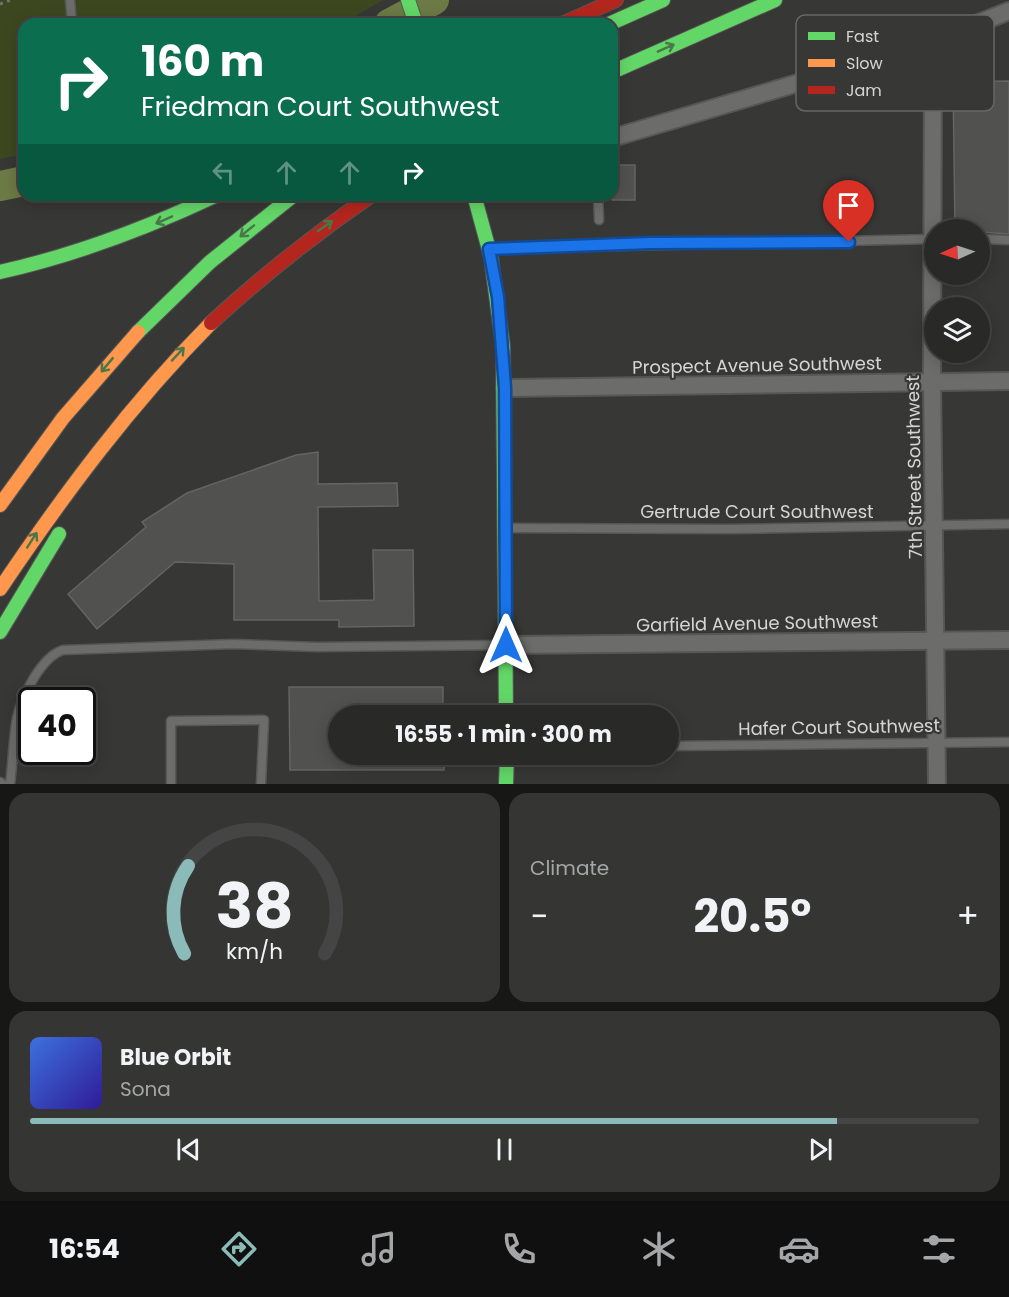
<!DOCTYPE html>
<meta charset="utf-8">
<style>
body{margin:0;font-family:Poppins,sans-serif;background:#353534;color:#f1f3f6;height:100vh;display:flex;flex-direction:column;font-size:22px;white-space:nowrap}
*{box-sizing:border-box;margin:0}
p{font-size:20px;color:#a5a6a8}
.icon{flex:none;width:33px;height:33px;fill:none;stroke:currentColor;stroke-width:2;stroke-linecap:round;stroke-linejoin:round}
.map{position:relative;height:784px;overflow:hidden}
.side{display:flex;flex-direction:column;gap:9px;padding:9px;background:#171716;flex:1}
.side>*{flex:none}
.hud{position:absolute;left:18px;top:18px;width:600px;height:183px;border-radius:18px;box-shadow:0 3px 15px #0003,0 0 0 2px #454545;background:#0b6e4f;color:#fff;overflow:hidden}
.needle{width:39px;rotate:267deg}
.tools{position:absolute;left:924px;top:219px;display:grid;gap:12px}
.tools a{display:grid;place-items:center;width:66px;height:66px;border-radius:50%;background:#292928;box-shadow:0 3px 15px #0003,0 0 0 2px #454545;font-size:30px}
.speed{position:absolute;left:18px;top:687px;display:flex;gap:12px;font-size:30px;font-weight:700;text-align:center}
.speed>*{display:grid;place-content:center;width:78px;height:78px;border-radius:50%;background:#292928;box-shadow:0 3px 15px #0003,0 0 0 2px #454545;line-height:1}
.speed .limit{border:3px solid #111;border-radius:9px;background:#fff;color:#111}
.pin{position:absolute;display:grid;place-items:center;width:51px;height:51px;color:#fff;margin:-62px -26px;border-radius:50% 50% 50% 0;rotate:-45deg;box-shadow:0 0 6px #0007}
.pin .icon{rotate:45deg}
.me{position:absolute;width:66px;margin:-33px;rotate:0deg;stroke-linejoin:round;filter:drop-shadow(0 0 4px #0008)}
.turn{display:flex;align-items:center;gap:21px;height:126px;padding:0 24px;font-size:27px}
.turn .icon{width:78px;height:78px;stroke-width:2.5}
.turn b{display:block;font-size:42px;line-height:51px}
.lanes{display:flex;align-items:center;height:57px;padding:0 24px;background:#0003;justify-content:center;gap:30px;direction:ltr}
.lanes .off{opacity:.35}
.big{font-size:45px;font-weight:700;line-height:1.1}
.side .tile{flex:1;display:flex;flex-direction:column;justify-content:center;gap:9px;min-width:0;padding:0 21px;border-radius:18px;background:#353534}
.side .dial{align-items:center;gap:0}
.dial svg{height:156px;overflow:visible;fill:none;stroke:#454545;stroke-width:7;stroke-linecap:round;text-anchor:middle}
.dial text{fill:#f1f3f6;stroke:none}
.song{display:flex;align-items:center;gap:18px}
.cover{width:72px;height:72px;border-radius:9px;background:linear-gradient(135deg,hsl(220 70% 55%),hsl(250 70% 35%))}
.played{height:6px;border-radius:3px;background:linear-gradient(90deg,#8bbbb9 85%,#454545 85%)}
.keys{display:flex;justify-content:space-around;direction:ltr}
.heat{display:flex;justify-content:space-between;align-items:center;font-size:33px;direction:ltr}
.side .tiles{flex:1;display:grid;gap:9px;grid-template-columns:1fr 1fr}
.tile:last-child{grid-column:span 2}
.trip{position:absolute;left:328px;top:705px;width:351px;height:60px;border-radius:30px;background:#292928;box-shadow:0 3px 15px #0003,0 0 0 2px #454545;font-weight:700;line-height:60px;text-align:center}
.dock{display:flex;height:96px;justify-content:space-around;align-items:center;background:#101010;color:#a5a6a8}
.dock .icon{width:42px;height:42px}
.dock .current{color:#8bbbb9}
.dock b{font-size:27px;color:#f1f3f6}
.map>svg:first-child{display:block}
.green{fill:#3d471f}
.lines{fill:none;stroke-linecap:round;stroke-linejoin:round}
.river{stroke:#6c7a45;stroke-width:30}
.building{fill:#515250;stroke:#646463;stroke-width:1.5}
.lane-casing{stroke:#565655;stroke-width:11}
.street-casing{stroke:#565655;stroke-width:20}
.fast-casing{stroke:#565655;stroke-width:16}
.slow-casing{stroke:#565655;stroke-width:16}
.jam-casing{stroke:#565655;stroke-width:16}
.path{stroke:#727272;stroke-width:3;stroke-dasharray:3 4.5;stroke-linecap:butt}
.lane{stroke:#6c6d6b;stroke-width:8}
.street{stroke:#6c6d6b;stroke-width:16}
.fast{stroke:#63d668;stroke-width:14}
.slow{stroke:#ff974d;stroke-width:14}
.jam{stroke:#b3261e;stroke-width:14}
.oneway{stroke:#497749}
.route-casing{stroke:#114b97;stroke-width:15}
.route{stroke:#1a73e8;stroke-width:10}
.labels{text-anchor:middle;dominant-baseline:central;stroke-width:4.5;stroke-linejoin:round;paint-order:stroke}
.street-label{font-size:18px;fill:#d5d5d4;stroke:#373835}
.key{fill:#373835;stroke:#666765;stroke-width:1.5}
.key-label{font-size:16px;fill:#d5d5d4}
</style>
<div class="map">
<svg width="1009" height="784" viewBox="0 0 1009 784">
<rect width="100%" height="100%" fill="#373736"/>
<!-- green -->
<polygon class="green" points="0,0 383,0 342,24 24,24 24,154 0,159"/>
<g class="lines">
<!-- river -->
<g class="river">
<polyline points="389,24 434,0"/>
<polyline points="0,186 24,181"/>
</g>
</g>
<!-- building -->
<g class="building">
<polygon points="1009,81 1009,234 955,230 953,82"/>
<rect x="612" y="165" width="23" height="35"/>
<polygon points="318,452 318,484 397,483 398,506 318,507 319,601 374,600 373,550 413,550 414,626 339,627 339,620 234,620 234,564 175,562 97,629 68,594 146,527 142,522 187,493 296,455"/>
<polygon points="289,687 443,687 443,716 339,716 339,754 444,754 444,770 290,770"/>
</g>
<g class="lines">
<defs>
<g id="lane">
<polyline points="70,0 72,24"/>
<polyline points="598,195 599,220"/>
<polyline points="980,239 1009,240"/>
<polyline points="489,249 934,239"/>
<polyline points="506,528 730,529 1009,524"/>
<polyline points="669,746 1009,742"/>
<polyline points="0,782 3,784"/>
<path d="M 10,784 C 13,762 13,739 17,718 C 22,696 41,657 63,650 L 234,644 L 317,647 L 505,645"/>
<polyline points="171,784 171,721 264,720 261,784"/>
</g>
<g id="street">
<polyline points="933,42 932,381 937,784"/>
<polyline points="612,138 913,49 1009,11"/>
<polyline points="505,388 1009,381"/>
<polyline points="506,645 1009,640"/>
</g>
<g id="fast">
<polyline points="408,0 416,24"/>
<polyline points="609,24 663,0"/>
<polyline points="612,72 775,0"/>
<polyline points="474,195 491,257 503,347 506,716"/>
<path d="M 0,272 C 76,255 147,228 217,195"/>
<polyline points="138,332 210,262 294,195"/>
<polyline points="0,632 59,534"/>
<polyline points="506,784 507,754"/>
</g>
<g id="slow">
<polyline points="0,505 63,418 138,332"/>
<path d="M 0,589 C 64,494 131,404 211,323"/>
</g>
<g id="jam">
<polyline points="562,24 616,0"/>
<path d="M 211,323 C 262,276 315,234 372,195"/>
</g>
</defs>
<!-- lane casing -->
<use href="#lane" class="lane-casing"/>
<!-- street casing -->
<use href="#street" class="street-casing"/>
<!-- fast casing -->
<use href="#fast" class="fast-casing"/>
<!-- slow casing -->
<use href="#slow" class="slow-casing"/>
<!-- jam casing -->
<use href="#jam" class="jam-casing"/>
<!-- path -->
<polyline class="path" points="0,4 11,0"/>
<!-- lane -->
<use href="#lane" class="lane"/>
<!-- street -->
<use href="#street" class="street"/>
<!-- fast -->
<use href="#fast" class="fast"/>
<!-- slow -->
<use href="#slow" class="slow"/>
<!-- jam -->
<use href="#jam" class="jam"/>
</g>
<!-- one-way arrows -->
<defs><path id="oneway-shaft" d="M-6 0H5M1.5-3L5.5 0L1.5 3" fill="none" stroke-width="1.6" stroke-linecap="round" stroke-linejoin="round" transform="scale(1.5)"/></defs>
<g class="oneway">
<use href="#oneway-shaft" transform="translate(666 48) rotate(-24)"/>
<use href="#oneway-shaft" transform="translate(164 220) rotate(156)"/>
<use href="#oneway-shaft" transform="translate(325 226) rotate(-35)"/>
<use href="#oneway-shaft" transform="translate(247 231) rotate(141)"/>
<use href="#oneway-shaft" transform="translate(178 354) rotate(-47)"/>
<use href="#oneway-shaft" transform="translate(107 365) rotate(130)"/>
<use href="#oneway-shaft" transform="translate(32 540) rotate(-57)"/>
</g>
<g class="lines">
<defs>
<polyline id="route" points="506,645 505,388 498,297 489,249 650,243 849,242"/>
</defs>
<!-- route casing -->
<use href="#route" class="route-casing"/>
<!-- route -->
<use href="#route" class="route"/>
</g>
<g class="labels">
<!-- street labels -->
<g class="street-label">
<text transform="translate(757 365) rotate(-1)">Prospect Avenue Southwest</text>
<text transform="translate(914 467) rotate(-91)">7th Street Southwest</text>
<text x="757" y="511">Gertrude Court Southwest</text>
<text transform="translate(757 623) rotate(-1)">Garfield Avenue Southwest</text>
<text transform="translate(839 727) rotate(-1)">Hafer Court Southwest</text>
</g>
</g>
<!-- legend -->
<rect x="796" y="15" width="198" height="96" rx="9" class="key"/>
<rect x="808" y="32" width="27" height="8" fill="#63d668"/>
<rect x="808" y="59" width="27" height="8" fill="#ff974d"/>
<rect x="808" y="86" width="27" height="8" fill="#b3261e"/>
<g class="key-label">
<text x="846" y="42">Fast</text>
<text x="846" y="69">Slow</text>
<text x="846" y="96">Jam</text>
</g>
</svg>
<div class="tools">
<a><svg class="needle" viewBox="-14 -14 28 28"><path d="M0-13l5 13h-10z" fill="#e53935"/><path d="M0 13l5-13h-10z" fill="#a5a6a8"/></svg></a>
<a><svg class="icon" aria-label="layers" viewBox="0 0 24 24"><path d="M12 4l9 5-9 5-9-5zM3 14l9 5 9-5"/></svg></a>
</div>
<div class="speed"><div class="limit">40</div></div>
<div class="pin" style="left:849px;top:242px;background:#d93025"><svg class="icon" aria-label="arrive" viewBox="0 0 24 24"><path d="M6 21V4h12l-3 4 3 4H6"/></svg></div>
<svg class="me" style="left:506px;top:645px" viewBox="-20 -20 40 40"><path d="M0-17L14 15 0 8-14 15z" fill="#1a73e8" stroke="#fff" stroke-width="4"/></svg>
<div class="trip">16:55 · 1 min · 300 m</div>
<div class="hud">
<div class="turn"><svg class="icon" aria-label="right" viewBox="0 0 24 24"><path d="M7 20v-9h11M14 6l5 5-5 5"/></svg><div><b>160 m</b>Friedman Court Southwest</div></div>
<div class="lanes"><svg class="icon off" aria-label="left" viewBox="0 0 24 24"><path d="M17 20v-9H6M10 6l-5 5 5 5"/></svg><svg class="icon off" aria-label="ahead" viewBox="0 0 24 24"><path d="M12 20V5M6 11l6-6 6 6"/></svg><svg class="icon off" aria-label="ahead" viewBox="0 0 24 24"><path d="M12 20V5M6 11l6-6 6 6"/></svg><svg class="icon" aria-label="right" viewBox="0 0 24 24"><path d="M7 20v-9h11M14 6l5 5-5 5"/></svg></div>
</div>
</div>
<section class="side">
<div class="tiles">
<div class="tile dial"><svg viewBox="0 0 100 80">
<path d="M14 69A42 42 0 1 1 86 69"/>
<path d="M14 69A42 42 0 0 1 16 24" stroke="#8bbbb9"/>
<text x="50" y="56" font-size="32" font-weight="700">38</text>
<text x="50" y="72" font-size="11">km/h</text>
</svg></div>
<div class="tile"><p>Climate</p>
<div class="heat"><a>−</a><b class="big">20.5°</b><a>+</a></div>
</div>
<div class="tile">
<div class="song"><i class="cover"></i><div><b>Blue Orbit</b><p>Sona</p></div></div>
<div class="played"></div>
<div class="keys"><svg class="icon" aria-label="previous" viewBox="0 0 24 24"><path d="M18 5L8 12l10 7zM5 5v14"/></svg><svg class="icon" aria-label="pause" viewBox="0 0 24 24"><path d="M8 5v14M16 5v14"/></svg><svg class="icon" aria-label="next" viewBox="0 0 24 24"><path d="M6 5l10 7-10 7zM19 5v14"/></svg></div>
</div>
</div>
</section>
<nav class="dock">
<b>16:54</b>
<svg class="icon current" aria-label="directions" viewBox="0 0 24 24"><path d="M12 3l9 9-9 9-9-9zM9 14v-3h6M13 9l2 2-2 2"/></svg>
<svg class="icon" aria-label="music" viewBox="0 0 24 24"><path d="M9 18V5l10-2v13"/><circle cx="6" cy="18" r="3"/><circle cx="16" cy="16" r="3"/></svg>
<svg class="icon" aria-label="phone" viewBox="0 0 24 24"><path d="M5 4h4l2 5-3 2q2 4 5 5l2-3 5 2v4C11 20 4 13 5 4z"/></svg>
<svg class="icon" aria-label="climate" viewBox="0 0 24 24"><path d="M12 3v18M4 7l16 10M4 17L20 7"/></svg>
<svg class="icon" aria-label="car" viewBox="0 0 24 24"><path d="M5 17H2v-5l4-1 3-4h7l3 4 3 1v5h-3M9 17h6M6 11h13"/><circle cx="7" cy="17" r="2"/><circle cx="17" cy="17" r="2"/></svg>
<svg class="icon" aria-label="filters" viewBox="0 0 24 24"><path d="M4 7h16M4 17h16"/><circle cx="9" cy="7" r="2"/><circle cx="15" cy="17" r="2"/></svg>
</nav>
